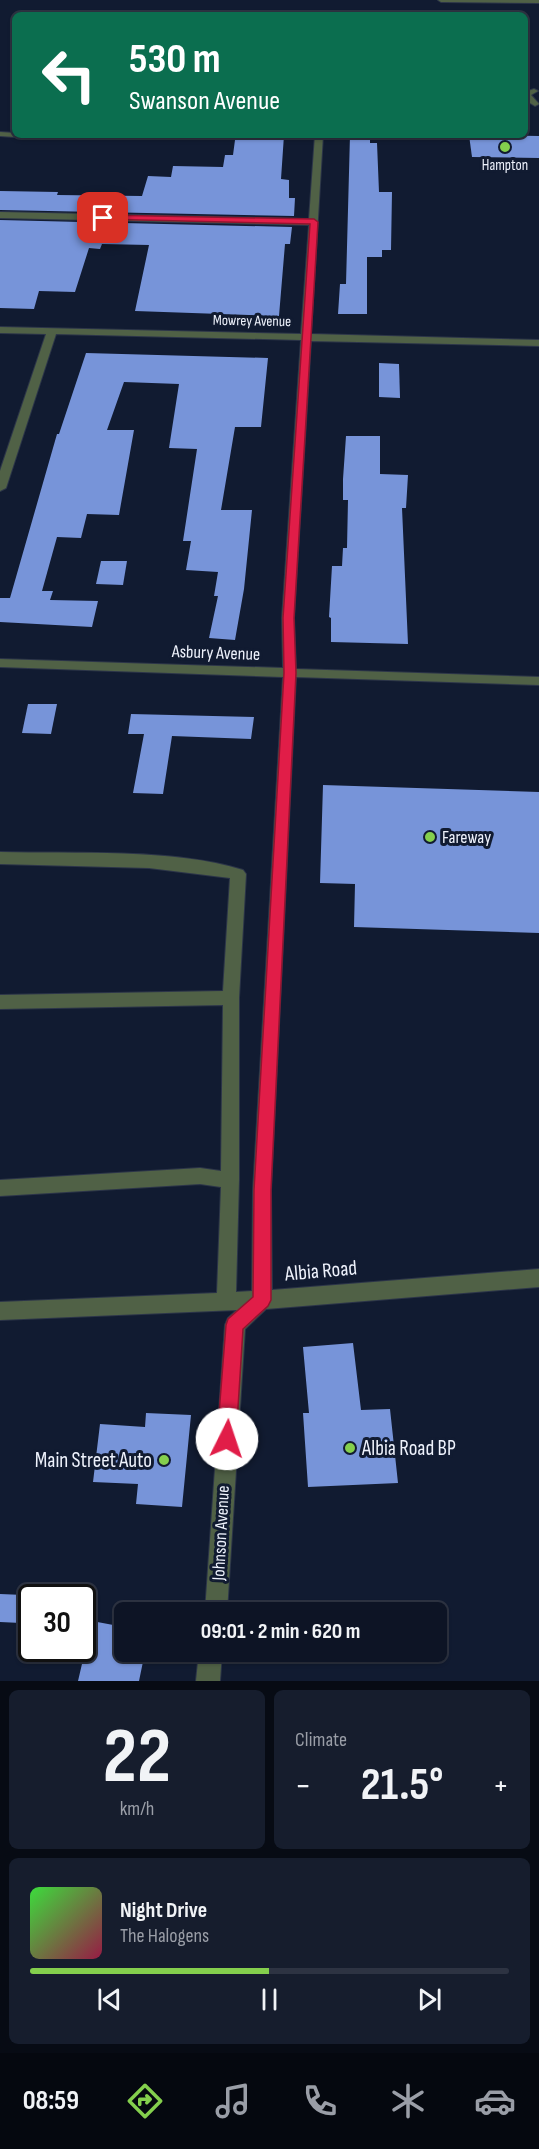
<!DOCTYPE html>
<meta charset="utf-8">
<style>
body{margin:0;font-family:"Sofia Sans Condensed",sans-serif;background:#161d2d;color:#f1f3f6;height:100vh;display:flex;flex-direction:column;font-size:22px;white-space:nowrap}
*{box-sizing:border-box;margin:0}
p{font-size:20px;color:#9a9ea7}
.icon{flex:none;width:33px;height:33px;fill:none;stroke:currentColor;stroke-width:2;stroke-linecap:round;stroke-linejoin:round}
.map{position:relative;height:1681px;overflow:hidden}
.details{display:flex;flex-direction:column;gap:9px;padding:9px;background:#070b14;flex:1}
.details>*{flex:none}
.hud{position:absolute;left:12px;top:12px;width:516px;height:126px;border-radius:9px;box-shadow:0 2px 4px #0004,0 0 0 2px #2d3342;background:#0b6e4f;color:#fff;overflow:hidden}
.speed{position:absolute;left:18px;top:1584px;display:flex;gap:12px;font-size:30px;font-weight:700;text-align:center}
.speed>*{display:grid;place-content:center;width:78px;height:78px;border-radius:50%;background:#0d1425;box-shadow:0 2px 4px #0004,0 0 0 2px #2d3342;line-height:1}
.speed .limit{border:3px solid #111;border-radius:9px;background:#fff;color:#111}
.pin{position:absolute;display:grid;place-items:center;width:51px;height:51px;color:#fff;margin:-26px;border-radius:12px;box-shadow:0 3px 9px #0006}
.me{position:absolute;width:66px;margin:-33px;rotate:4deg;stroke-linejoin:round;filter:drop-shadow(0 0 4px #0008)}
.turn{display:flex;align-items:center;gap:21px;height:126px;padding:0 18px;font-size:27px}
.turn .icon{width:78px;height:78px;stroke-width:2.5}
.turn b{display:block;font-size:42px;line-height:51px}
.big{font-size:45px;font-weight:700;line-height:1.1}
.details .tile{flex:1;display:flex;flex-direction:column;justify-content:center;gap:9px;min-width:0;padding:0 21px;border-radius:9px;background:#161d2d}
.details .dial{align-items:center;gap:0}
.dial b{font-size:78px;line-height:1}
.song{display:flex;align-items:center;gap:18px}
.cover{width:72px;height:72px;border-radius:9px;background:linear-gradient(135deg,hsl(120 70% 55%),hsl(340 70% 35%))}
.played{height:6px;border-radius:3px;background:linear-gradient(90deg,#84cf4d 50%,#2d3342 50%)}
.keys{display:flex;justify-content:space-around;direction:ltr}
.heat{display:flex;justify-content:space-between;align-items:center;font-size:33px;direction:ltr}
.details .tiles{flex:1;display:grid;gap:9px;grid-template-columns:1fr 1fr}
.tile:last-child{grid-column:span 2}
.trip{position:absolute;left:114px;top:1602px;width:333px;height:60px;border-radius:9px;background:#0d1425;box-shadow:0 2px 4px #0004,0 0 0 2px #2d3342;font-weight:700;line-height:60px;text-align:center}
.tab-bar{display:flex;height:96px;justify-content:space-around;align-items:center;background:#05080f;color:#9a9ea7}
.tab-bar .icon{width:42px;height:42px}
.tab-bar .selected{color:#84cf4d}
.tab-bar b{font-size:27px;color:#f1f3f6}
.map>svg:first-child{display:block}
.building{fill:#7794d9}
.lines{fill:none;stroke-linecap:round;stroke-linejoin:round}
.minor-casing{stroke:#2c3549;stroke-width:2}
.minor{fill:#506146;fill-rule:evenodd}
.route{fill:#e11d48;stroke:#92132f;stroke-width:1.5}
.poi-dot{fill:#84cf4d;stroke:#111b31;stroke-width:2}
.labels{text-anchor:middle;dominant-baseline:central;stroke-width:6;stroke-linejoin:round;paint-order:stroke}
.far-poi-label{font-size:15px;fill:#eef2fc;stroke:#111b31}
.far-street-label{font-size:15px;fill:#eef2fc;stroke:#111b31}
.street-label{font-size:18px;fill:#eef2fc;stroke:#111b31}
.poi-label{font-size:18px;fill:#eef2fc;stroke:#111b31;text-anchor:start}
.near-street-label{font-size:21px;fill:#eef2fc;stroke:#111b31}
.near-poi-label{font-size:21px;fill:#eef2fc;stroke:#111b31;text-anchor:start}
</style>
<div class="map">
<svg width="539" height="1681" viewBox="0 0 539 1681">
<rect width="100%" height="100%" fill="#111b31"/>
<!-- building -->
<g class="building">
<polygon points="260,135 284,135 281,179 289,180 289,198 295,198 294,216 0,210 0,191 58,192 57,195 142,196 148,176 171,177 173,166 223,167 225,155 233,155 235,140 260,140"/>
<polygon points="350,135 370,136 370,143 377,143 379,192 392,192 391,250 382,250 382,257 367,257 367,314 338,314 340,284 346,284"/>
<polygon points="469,135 539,136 539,158 472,157"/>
<polygon points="0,220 292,227 290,244 285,244 279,316 135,311 149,245 102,244 100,249 89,248 75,292 39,291 34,309 0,308"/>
<polygon points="86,353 268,358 261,427 235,427 221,510 252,510 244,589 235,640 209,638 218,596 214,596 218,572 186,570 191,541 183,541 197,449 169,448 179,384 124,382 107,430 134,430 119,515 87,514 81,538 57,537 42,591 53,591 50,600 98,601 92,627 0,622 0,598 10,598 57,434 59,434"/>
<polygon points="379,363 399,364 400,398 379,397"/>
<polygon points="346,436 380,436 380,474 408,475 406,508 402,508 408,644 331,642 331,618 329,617 332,566 342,566 343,548 347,548 348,500 343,500 343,479"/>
<polygon points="101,561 127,561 123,585 96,584"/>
<polygon points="28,704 57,704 51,734 22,733"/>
<polygon points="131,714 254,717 251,739 172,736 163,794 133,793 144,734 128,734"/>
<polygon points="323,785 539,792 539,933 354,927 355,884 320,883"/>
<polygon points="353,1343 361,1410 390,1409 398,1483 308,1487 303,1413 309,1413 303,1347"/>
<polygon points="146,1413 191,1415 182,1507 136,1504 138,1484 93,1482 100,1424 145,1427"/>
<polygon points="0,1594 24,1595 21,1623 0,1622"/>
<polygon points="92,1621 124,1627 124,1652 145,1652 139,1681 78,1681"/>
</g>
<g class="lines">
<defs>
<g id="minor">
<polygon points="438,0 539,0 539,3 441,2"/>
<polygon points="534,89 538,91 531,95 539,104 535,106 525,100 525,92"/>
<polygon points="0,132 15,133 15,135 19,135 15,137 0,136"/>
<path d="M 315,135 L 323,135 L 311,334 L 539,340 L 539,346 L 311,341 L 294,618 L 296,669 L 539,677 L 539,685 L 296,677 L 271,1190 L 272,1290 L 539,1269 L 539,1287 L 266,1309 L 245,1329 L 227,1612 L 205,1612 L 225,1325 L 228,1318 L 237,1310 L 0,1320 L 0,1302 L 217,1293 L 221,1187 L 200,1184 L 0,1196 L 0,1180 L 200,1168 L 221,1171 L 223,1005 L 0,1009 L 0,995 L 223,991 L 230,878 L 149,868 L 0,864 L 0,852 C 73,854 174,848 243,870 L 246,874 L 239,998 L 239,1180 L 236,1292 L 252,1291 L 253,1190 L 283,677 L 0,667 L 0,659 L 283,668 L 282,618 L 301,340 L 56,334 L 6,488 L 0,491 L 0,471 L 46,334 L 0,333 L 0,327 L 301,334 L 309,225 L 0,218 L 0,212 L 309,219 Z"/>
<polygon points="199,1652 222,1652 220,1681 196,1681"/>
</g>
</defs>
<!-- minor casing -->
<use href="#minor" class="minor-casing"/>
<!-- minor -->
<use href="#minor" class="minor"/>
</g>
<!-- route -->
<polygon class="route" points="103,215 314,219 318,222 294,618 296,673 271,1190 271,1300 268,1306 243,1329 236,1439 234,1446 227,1449 220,1446 217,1439 226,1325 228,1319 253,1297 254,1190 284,673 283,618 310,224 100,219 100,216"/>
<!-- markers -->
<g class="poi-dot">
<circle cx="505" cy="147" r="6"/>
<circle cx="430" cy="837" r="6"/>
<circle cx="350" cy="1448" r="6"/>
<circle cx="164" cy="1460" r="6"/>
</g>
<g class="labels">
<!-- far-poi labels -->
<g class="far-poi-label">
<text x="505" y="165">Hampton</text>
</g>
<!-- far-street labels -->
<g class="far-street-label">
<text transform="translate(252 321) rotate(1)">Mowrey Avenue</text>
</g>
<!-- street labels -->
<g class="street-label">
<text transform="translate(216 653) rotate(2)">Asbury Avenue</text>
<text transform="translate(221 1533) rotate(-87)">Johnson Avenue</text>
</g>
<!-- poi labels -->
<g class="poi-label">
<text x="442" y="837">Fareway</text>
</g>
<!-- near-street labels -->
<g class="near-street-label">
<text transform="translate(321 1271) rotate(-5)">Albia Road</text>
</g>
<!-- near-poi labels -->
<g class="near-poi-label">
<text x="362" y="1448">Albia Road BP</text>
<text x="152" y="1460" text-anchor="end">Main Street Auto</text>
</g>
</g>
</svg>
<div class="speed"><div class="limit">30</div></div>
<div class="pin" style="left:103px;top:218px;background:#d93025"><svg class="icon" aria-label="arrive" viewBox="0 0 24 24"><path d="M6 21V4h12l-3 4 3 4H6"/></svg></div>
<svg class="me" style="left:227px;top:1439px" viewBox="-20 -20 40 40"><circle r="19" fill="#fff"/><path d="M0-13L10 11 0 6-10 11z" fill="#e11d48"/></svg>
<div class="trip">09:01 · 2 min · 620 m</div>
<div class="hud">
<div class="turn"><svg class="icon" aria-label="left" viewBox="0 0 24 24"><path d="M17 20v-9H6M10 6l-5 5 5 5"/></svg><div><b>530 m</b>Swanson Avenue</div></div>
</div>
</div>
<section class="details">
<div class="tiles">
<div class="tile dial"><b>22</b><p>km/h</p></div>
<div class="tile"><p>Climate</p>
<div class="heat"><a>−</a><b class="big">21.5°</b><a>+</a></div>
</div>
<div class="tile">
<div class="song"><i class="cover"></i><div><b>Night Drive</b><p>The Halogens</p></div></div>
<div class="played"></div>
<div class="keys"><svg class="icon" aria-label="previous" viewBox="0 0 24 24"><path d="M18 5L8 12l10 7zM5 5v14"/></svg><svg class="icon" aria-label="pause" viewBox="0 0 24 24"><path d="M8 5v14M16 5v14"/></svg><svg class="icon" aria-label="next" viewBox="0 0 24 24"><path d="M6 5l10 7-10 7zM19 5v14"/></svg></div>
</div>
</div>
</section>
<nav class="tab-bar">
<b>08:59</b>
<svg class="icon selected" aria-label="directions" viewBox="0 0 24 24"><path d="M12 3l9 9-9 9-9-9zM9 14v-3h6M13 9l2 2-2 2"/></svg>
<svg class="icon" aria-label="music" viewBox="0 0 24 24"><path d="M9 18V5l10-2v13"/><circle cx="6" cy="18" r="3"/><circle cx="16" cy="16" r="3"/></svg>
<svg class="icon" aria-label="phone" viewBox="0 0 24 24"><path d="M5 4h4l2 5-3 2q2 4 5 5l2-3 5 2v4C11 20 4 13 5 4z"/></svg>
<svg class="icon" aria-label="climate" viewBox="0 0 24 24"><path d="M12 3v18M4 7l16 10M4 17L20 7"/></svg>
<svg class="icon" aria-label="car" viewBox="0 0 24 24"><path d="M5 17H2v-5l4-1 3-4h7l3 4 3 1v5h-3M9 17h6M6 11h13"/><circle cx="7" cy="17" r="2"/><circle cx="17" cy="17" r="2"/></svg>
</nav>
